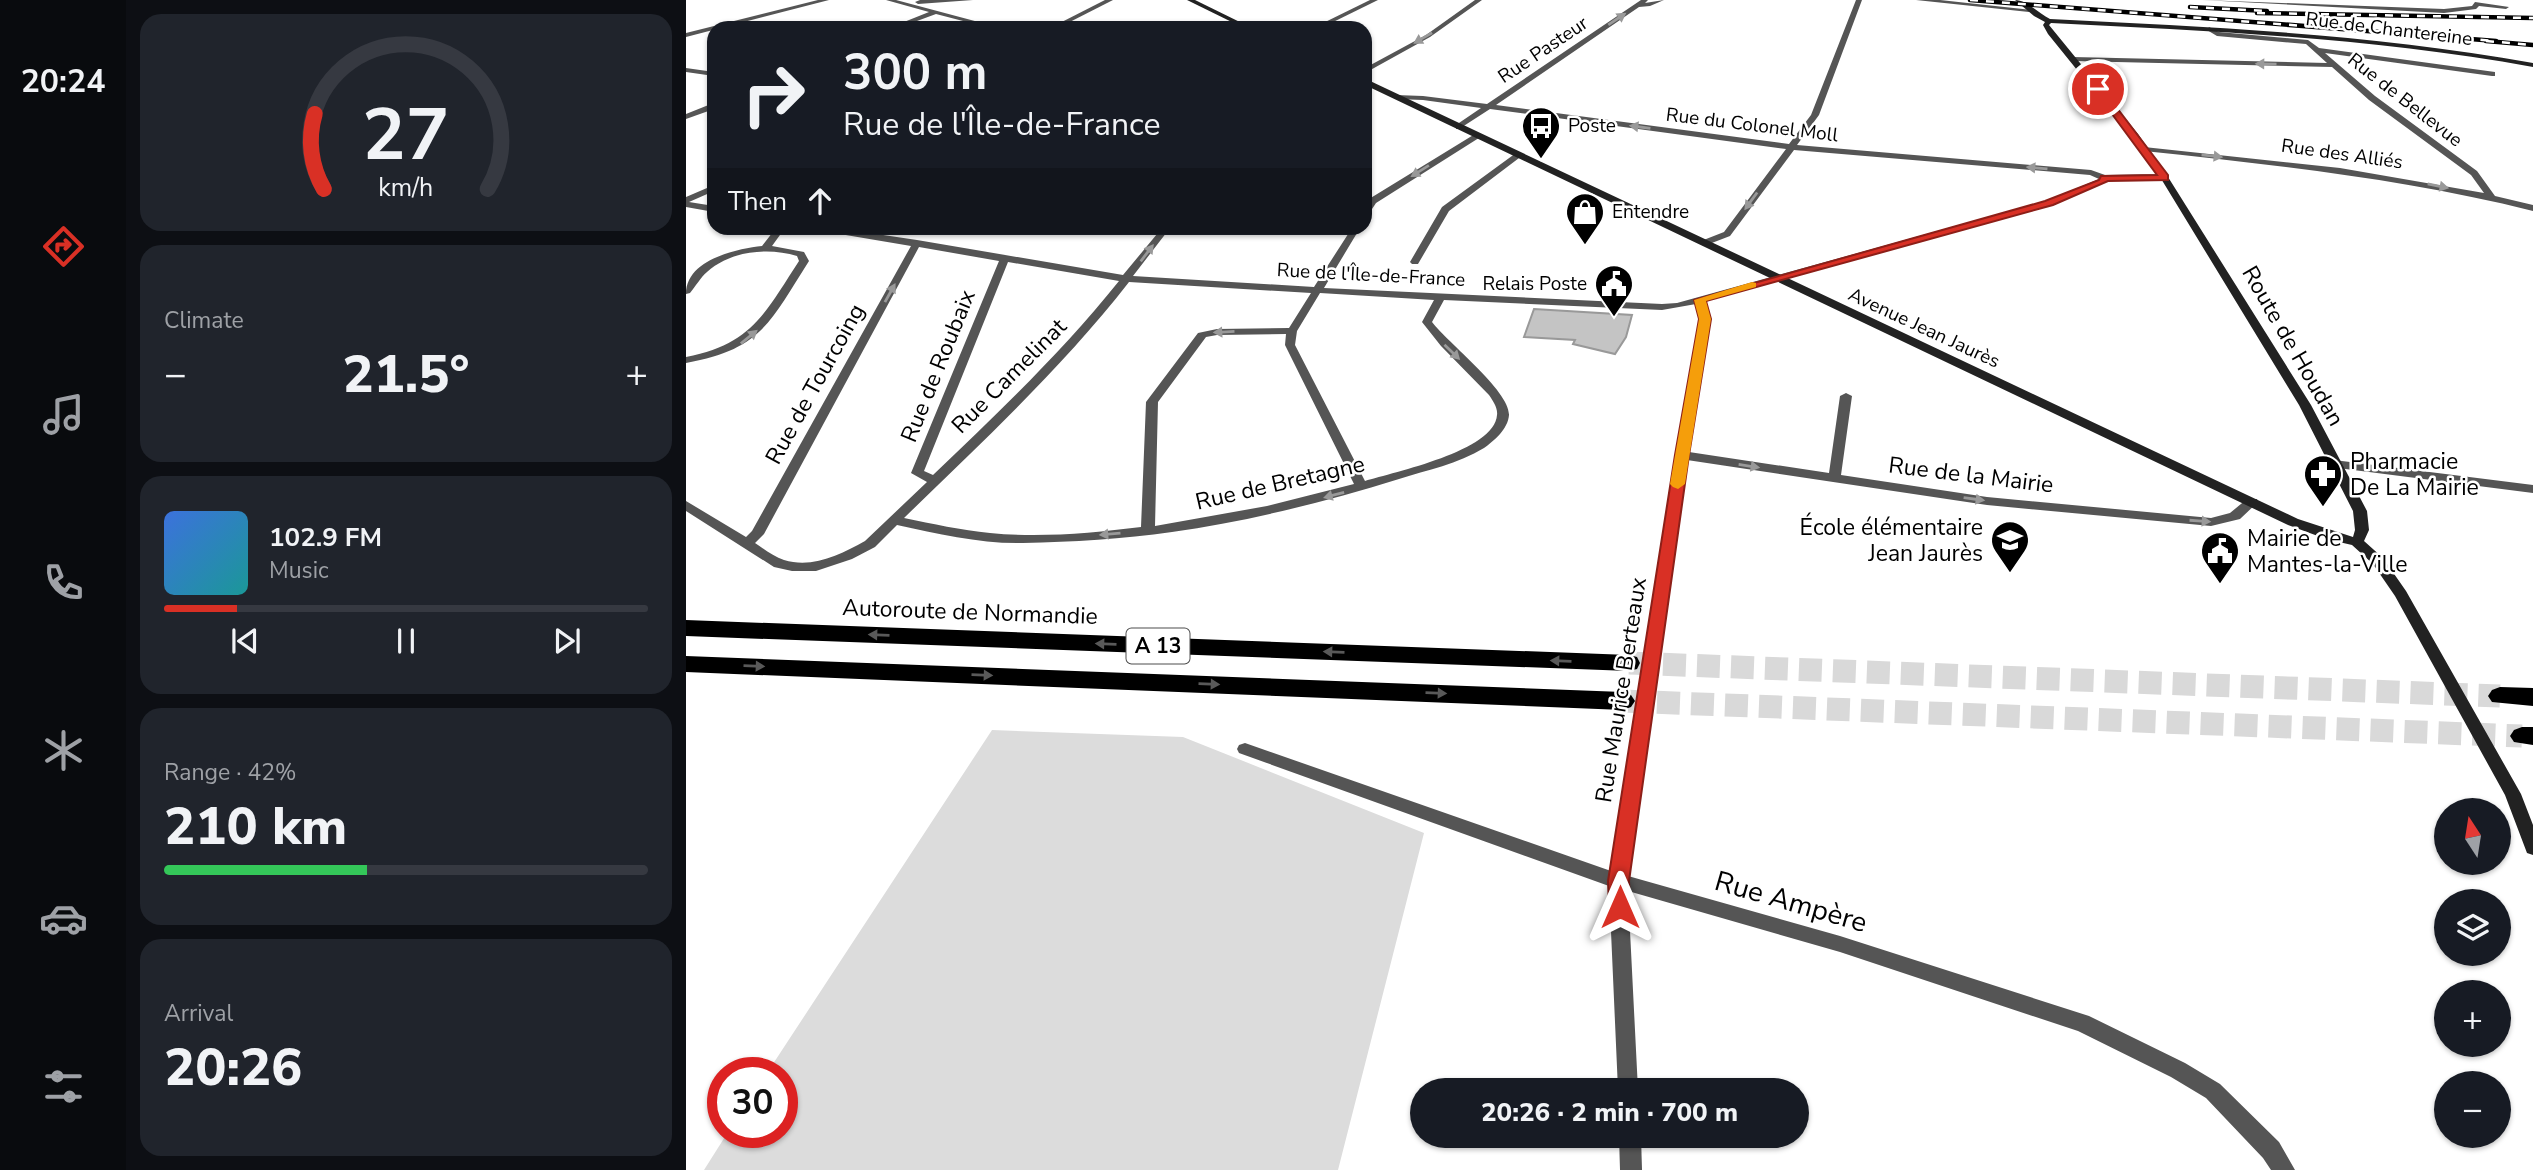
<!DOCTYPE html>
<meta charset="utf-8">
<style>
body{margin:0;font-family:"Nunito Sans",sans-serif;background:#20242c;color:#f1f3f6;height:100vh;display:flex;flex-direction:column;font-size:26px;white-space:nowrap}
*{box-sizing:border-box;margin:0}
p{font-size:23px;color:#9ea1a6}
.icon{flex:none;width:38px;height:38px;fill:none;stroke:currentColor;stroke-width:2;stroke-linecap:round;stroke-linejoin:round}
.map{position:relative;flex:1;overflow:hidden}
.side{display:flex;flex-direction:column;gap:14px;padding:14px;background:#0d0f14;width:560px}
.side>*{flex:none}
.hud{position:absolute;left:21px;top:21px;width:665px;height:214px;border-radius:21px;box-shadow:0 2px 5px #0004;background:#171b24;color:#f1f3f6;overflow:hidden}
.needle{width:46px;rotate:348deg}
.buttons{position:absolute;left:1748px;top:798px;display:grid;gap:14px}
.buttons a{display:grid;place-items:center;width:77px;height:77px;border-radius:50%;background:#171b24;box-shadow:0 2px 5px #0004;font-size:35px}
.speed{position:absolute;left:21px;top:1057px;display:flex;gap:14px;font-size:35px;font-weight:700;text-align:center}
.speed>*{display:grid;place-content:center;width:91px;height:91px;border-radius:50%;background:#171b24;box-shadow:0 2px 5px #0004;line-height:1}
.speed .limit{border:10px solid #d22;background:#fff;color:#111}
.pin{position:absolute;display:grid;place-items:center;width:60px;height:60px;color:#fff;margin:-30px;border:4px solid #fff;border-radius:50%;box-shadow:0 2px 7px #0007}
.me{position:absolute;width:77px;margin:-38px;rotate:0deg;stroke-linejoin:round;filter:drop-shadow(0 0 5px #0008)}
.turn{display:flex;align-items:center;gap:24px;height:147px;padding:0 21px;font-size:32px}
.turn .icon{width:91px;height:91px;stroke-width:2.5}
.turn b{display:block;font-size:49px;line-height:60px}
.then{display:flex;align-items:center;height:66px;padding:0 21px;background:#0003;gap:14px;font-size:26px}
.big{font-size:52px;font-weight:800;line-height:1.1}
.side .widget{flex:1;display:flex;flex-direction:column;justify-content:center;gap:10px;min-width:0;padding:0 24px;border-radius:21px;background:#20242c}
.side .dial{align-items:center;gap:0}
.dial svg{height:182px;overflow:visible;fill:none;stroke:#363941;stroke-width:7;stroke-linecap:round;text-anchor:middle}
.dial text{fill:#f1f3f6;stroke:none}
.song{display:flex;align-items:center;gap:21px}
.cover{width:84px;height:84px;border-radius:10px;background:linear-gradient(135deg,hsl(220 70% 55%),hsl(180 70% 35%))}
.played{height:7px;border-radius:4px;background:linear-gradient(90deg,#d93025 15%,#363941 15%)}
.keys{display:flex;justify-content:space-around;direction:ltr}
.heat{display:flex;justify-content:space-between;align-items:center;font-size:38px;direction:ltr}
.charge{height:10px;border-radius:5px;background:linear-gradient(90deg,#34c759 42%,#363941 0)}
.trip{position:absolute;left:724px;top:1078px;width:399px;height:70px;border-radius:35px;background:#171b24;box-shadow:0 2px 5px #0004;font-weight:800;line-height:70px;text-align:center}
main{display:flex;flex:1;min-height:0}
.menu{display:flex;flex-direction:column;width:126px;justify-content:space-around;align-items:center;background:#090b0e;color:#9ea1a6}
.menu .icon{width:49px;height:49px}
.menu .selected{color:#d93025}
.menu b{font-size:32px;color:#f1f3f6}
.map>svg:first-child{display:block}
.green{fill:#dcdcdc}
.building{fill:#c4c4c4;stroke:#999;stroke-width:2}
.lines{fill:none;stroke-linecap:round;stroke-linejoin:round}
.highway-tunnel{stroke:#d9d9d9;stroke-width:23;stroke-dasharray:23 11;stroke-linecap:butt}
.street{fill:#555;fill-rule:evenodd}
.secondary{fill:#222;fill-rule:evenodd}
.highway{fill:#000;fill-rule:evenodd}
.rail-casing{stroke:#000;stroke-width:4.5}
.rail{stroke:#fff;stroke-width:2.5;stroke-dasharray:8;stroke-linecap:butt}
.oneway{fill:#999}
.oneway2{fill:#595959}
.route{fill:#d93025;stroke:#8d1f18;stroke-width:2}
.slow{fill:#f59e0b}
.labels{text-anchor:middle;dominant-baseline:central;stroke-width:5;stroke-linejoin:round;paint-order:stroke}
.far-street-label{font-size:19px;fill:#000;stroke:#fff}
.far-poi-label{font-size:19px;fill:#000;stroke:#fff;text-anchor:start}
.shield{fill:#fff;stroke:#4c4c4c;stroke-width:2}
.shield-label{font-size:21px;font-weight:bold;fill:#000}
.street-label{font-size:23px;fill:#000;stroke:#fff}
.poi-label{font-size:23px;fill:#000;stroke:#fff;text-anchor:start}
.near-street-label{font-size:28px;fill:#000;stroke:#fff}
</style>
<main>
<nav class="menu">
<b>20:24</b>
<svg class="icon selected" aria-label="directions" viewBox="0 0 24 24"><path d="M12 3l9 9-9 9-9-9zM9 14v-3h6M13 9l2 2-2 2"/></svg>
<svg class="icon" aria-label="music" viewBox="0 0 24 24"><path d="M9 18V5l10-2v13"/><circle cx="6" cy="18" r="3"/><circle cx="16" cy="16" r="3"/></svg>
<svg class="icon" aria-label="phone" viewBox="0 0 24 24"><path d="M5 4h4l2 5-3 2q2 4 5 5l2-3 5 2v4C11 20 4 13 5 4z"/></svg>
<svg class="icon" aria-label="climate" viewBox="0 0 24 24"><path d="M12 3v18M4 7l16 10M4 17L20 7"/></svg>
<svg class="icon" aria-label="car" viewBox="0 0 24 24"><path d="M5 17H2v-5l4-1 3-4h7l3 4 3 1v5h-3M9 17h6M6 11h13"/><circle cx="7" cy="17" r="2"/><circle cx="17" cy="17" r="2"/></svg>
<svg class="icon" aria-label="filters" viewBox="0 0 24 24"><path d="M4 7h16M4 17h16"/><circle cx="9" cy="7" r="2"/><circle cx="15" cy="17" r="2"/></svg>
</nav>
<section class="side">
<div class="widget dial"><svg viewBox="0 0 100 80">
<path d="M14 69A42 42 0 1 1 86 69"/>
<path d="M14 69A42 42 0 0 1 10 36" stroke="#d93025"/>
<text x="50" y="56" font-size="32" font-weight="700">27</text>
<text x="50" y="72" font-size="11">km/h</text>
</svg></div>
<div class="widget"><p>Climate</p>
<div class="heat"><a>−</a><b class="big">21.5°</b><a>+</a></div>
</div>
<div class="widget">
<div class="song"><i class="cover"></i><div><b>102.9 FM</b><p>Music</p></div></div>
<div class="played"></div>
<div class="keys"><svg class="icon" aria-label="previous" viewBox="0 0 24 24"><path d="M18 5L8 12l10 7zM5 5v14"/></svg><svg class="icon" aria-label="pause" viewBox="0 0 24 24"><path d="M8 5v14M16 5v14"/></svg><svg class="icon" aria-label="next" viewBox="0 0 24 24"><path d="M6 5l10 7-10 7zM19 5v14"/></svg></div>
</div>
<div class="widget"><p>Range · 42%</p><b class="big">210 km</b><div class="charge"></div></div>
<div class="widget"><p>Arrival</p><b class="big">20:26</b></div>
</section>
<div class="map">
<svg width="1847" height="1170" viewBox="0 0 1847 1170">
<rect width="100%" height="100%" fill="#fff"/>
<!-- green -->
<polygon class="green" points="306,730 497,737 738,833 652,1170 18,1170 42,1132 96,1132 96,1073 81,1073"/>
<!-- building -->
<polygon class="building" points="848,309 946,315 940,337 929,354 887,344 889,340 838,337"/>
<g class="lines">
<!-- highway-tunnel -->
<g class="highway-tunnel">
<polyline points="943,663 1814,696"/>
<polyline points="937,701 1836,736"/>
</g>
<!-- street -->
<g class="street">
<polygon points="132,0 143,0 0,37 0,33"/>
<polygon points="200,0 210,0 315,28 304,28 250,14 212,28 203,28 243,12"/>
<polygon points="234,0 287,0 232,4 229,2"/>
<polygon points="419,0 427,0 372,28 364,28"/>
<polygon points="684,0 692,0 635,28 627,28"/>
<polygon points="789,0 796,0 744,37 679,73 679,68 740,35"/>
<path d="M 955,0 L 962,0 L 959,3 L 978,0 L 964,6 L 953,7 L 810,105 L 1103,144 L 1125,115 L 1170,0 L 1176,0 L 1133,115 L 1111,145 L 1405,170 L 1419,175 L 1478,174 L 1482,177 L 1478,180 L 1422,181 L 1366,205 L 1019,301 L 1024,319 L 1003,452 L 1143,473 L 1154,396 L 1160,393 L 1166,396 L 1155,475 L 1301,497 L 1525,518 L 1544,513 L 1561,499 L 1571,499 L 1572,502 L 1554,519 L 1525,526 L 1301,505 L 1001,460 L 942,876 L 1154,936 L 1403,1016 L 1499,1063 L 1534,1084 L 1593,1142 L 1609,1170 L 1585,1170 L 1577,1158 L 1520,1098 L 1485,1077 L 1392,1031 L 1154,952 L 942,891 L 952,1090 L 932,1090 L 923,886 L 553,753 L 551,749 L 553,745 L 559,743 L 925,871 L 990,455 L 1014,319 L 1010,304 L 976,310 L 758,300 L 746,322 C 762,343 824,391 823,415 C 822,429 808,441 798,448 C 772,464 741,470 713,479 C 639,502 563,521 486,532 C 437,539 387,542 337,543 C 295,544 253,534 211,525 L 189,547 L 166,559 L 130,571 L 106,571 L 88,567 L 0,511 L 0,501 L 60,537 L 66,531 L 225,246 L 136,231 L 132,228 L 150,228 L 231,240 L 437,275 L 476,228 L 484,228 L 447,276 L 628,287 L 666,228 L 674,228 L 638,288 L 976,304 L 991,303 L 1360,201 L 1413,179 L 1404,175 L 1108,150 L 1044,236 L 1018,246 L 1013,243 L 1015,241 L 1038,232 L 1100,149 L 804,109 L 773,129 L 770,129 L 770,125 L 795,108 L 737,100 L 710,99 L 706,97 L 710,95 L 737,96 L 801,104 ZM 233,247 L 313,261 L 225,473 L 241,482 L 179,541 C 155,554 127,569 98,560 C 88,557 78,549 69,543 L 78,534 ZM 322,262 L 433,281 C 377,351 312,413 247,475 L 238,471 ZM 443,282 L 625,293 L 603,328 L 531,329 L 512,333 L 460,402 L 455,527 C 406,533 354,538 304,533 C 275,530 247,524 218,518 C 296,442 376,368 443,282 ZM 634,293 L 748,300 L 736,322 L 755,346 L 803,395 C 807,401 812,408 811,415 C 809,451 708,472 679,481 L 609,345 L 611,331 ZM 600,334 L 599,345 L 668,484 L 581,506 L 469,526 L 472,402 L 520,337 L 531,335 Z"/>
<polygon points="1230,0 1254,0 1346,10 1343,12"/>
<polygon points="1516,0 1758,9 1786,6 1789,2 1823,7 1820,9 1793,6 1790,9 1758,13"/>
<path d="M 1523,27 L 1533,32 L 1622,40 L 1633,48 L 1809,72 L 1809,76 L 1806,76 L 1639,53 L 1689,96 L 1791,171 L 1809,196 L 1847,205 L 1847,211 C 1719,179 1589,165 1458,151 L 1454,149 L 1458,147 L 1654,168 L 1798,193 L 1785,175 L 1683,100 L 1646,67 L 1387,61 L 1383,59 L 1387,57 L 1641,63 L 1620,44 L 1531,36 L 1521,30 Z"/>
<polygon points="0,68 28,72 28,76 0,72"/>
<polygon points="25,104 28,104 28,109 0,119 0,114"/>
<polygon points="789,134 796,136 690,203 682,215 679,216 679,205 683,199"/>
<polygon points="830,153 837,155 763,211 732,264 726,264 724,262 756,207"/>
<polygon points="28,185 28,191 3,202 28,206 28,212 0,207 0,197"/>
<path d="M 90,228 L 99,228 L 86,246 L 118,252 L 123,261 C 84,322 76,349 0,363 L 0,357 C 66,344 79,313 113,261 L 111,256 C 82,247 44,251 21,272 C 14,278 10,286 4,293 L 0,294 C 0,260 49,249 76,246 Z"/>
<polygon points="1648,460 1847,485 1847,493 1644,467 1642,464 1644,461"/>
<polygon points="933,1136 955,1136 956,1170 934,1170"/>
</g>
<!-- secondary -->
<g class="secondary">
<polygon points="501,0 509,0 566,28 558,28"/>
<path d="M 1329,0 C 1341,0 1353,14 1364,19 C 1526,27 1687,34 1847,63 L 1847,67 C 1687,38 1527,31 1365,23 L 1363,25 L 1452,134 L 1482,177 L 1625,405 L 1681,511 L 1683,530 L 1678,541 L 1697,558 L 1720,591 L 1835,794 L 1847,825 L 1847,855 L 1841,853 L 1819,795 L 1709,596 L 1687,564 L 1666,545 L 1640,539 L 1602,525 L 679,85 L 679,80 L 682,80 L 1612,519 L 1667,537 L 1669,530 L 1667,511 L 1613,405 L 1474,177 L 1446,138 L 1362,34 L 1357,25 L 1359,22 L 1348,16 Z"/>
</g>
<!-- highway -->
<g class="highway">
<polygon points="0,620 943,655 951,657 954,663 951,669 943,671 0,636"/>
<polygon points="0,656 937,692 945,695 949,701 945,707 937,710 0,672"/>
<polygon points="1814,687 1847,688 1847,706 1806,702 1802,696 1806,690"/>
<polygon points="1836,727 1847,727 1847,745 1828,742 1824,736 1828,730"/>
</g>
<defs>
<g id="rail">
<polyline points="1284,0 1810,41"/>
<polyline points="1504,7 1581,11"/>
<polyline points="1571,13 1847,18"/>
<polyline points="1800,41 1847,45"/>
</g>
</defs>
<!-- rail casing -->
<use href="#rail" class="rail-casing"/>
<!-- rail -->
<use href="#rail" class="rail"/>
</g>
<!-- one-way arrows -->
<defs><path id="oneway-solid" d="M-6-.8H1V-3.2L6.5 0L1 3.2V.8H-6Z" transform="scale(1.75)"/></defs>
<g class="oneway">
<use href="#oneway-solid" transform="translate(931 19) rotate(-34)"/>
<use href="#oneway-solid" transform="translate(737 38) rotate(150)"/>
<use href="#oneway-solid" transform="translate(1580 64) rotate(-179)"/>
<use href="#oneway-solid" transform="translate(954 127) rotate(-172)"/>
<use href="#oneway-solid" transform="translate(1526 156) rotate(6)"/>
<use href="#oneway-solid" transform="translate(1351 168) rotate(-175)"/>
<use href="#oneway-solid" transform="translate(734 171) rotate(148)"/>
<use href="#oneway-solid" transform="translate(1752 186) rotate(11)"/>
<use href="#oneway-solid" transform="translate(1065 201) rotate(126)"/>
<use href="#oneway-solid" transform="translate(461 253) rotate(-53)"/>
<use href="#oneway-solid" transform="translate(204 293) rotate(-61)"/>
<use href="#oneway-solid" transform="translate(538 332) rotate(177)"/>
<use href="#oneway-solid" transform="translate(63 337) rotate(-39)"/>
<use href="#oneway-solid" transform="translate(766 352) rotate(44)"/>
<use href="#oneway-solid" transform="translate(1063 466) rotate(9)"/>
<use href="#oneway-solid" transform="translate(648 495) rotate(165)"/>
<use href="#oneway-solid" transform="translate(1288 499) rotate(8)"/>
<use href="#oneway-solid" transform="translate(1514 521) rotate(4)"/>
<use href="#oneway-solid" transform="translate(424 534) rotate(175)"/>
</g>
<g class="oneway2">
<use href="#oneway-solid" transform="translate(193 635) rotate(-178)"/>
<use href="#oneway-solid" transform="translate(420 644) rotate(-178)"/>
<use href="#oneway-solid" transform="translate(648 652) rotate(-178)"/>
<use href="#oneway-solid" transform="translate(875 661) rotate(-178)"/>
<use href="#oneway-solid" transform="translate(68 666) rotate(2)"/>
<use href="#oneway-solid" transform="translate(296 675) rotate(2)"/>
<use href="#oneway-solid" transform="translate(523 684) rotate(2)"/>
<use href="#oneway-solid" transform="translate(750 693) rotate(2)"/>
</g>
<!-- route -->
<polygon class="route" points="1409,87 1415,87 1482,175 1482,180 1422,181 1367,205 1020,301 1025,319 1003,455 943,881 944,907 941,913 934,916 926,913 923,907 922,881 989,455 1013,319 1008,300 1359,201 1413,180 1415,176 1471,175 1409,91"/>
<!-- slow -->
<polygon class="slow" points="1066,282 1070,283 1070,287 1020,301 1025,319 999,484 992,489 987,487 984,484 1013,319 1008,300"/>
<!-- icons -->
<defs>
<symbol id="bus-pin" viewBox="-11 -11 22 30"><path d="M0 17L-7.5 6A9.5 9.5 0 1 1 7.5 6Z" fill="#000" stroke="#fff"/><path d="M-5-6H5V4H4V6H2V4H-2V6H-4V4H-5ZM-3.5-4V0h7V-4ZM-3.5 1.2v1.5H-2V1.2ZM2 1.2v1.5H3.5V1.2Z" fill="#fff"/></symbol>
<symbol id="shop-pin" viewBox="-11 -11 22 30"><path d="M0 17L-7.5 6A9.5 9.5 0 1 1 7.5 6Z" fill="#000" stroke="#fff"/><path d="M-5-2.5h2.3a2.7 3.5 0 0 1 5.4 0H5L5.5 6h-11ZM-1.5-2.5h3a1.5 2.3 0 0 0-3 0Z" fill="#fff"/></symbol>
<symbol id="civic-pin" viewBox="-11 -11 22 30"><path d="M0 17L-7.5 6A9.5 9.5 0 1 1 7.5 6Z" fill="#000" stroke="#fff"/><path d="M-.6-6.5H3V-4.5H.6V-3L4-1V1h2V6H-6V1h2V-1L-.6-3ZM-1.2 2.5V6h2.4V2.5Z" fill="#fff"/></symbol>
<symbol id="pharmacy-pin" viewBox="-11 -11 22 30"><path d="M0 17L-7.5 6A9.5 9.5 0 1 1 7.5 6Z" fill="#000" stroke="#fff"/><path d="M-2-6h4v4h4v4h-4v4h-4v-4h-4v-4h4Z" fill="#fff"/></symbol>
<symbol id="school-pin" viewBox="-11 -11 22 30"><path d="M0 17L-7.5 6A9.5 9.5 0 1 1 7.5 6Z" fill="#000" stroke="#fff"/><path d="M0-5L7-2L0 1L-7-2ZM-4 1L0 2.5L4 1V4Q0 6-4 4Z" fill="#fff"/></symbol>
</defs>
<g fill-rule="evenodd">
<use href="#bus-pin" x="833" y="104" width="44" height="60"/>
<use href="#shop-pin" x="877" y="190" width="44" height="60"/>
<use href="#civic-pin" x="906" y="262" width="44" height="60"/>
<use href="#pharmacy-pin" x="1615" y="452" width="44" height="60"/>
<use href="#school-pin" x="1302" y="518" width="44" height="60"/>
<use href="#civic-pin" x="1512" y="529" width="44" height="60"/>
</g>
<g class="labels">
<!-- far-street labels -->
<g class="far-street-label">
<text transform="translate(1703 29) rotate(7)">Rue de Chantereine</text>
<text transform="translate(857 50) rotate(-34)">Rue Pasteur</text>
<text transform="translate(1719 100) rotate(38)">Rue de Bellevue</text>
<text transform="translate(1066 125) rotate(7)">Rue du Colonel Moll</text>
<text transform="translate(1656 154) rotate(8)">Rue des Alliés</text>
<text transform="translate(685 275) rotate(3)">Rue de l'Île-de-France</text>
<text transform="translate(1238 328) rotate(25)">Avenue Jean Jaurès</text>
</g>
<!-- far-poi labels -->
<g class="far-poi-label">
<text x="882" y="126">Poste</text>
<text x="926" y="212">Entendre</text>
<text x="901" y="284" text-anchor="end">Relais Poste</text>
</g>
<!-- shield labels -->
<rect class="shield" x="440.5" y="628.5" width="63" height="35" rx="5"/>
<g class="shield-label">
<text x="472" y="646">A 13</text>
</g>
<!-- street labels -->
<g class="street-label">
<text transform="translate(1607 346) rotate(60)">Route de Houdan</text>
<text transform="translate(252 366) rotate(-68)">Rue de Roubaix</text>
<text transform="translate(323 376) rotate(-45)">Rue Camelinat</text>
<text transform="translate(129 384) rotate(-61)">Rue de Tourcoing</text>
<text transform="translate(1285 475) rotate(7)">Rue de la Mairie</text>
<text transform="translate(594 483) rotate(-13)">Rue de Bretagne</text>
<text transform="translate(284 612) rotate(2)">Autoroute de Normandie</text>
<text transform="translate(935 690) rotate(-81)">Rue Maurice Berteaux</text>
</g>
<!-- poi labels -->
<g class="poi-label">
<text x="1664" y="461">Pharmacie<tspan x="1664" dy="26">De La Mairie</tspan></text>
<text x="1297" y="527" text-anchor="end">École élémentaire<tspan x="1297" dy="26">Jean Jaurès</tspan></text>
<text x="1561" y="538">Mairie de<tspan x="1561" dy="26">Mantes-la-Ville</tspan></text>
</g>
<!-- near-street labels -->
<g class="near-street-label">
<text transform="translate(1105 902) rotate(16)">Rue Ampère</text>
</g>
</g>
</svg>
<div class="buttons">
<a><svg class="needle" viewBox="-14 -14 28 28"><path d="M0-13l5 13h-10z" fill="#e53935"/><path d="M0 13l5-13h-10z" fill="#9ea1a6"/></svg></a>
<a><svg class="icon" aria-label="layers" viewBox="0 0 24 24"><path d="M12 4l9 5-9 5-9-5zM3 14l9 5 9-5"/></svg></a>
<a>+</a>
<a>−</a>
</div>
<div class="speed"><div class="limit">30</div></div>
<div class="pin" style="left:1412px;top:89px;background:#d93025"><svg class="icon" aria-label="arrive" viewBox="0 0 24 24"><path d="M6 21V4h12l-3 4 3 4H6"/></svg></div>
<svg class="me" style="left:934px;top:907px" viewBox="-20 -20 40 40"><path d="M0-17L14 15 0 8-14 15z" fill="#d93025" stroke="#fff" stroke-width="4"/></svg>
<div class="trip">20:26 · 2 min · 700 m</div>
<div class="hud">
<div class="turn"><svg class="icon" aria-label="right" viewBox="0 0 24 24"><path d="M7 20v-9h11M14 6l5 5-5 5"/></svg><div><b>300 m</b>Rue de l'Île-de-France</div></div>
<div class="then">Then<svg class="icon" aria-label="ahead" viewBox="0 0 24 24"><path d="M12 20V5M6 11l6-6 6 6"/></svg></div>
</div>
</div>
</main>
